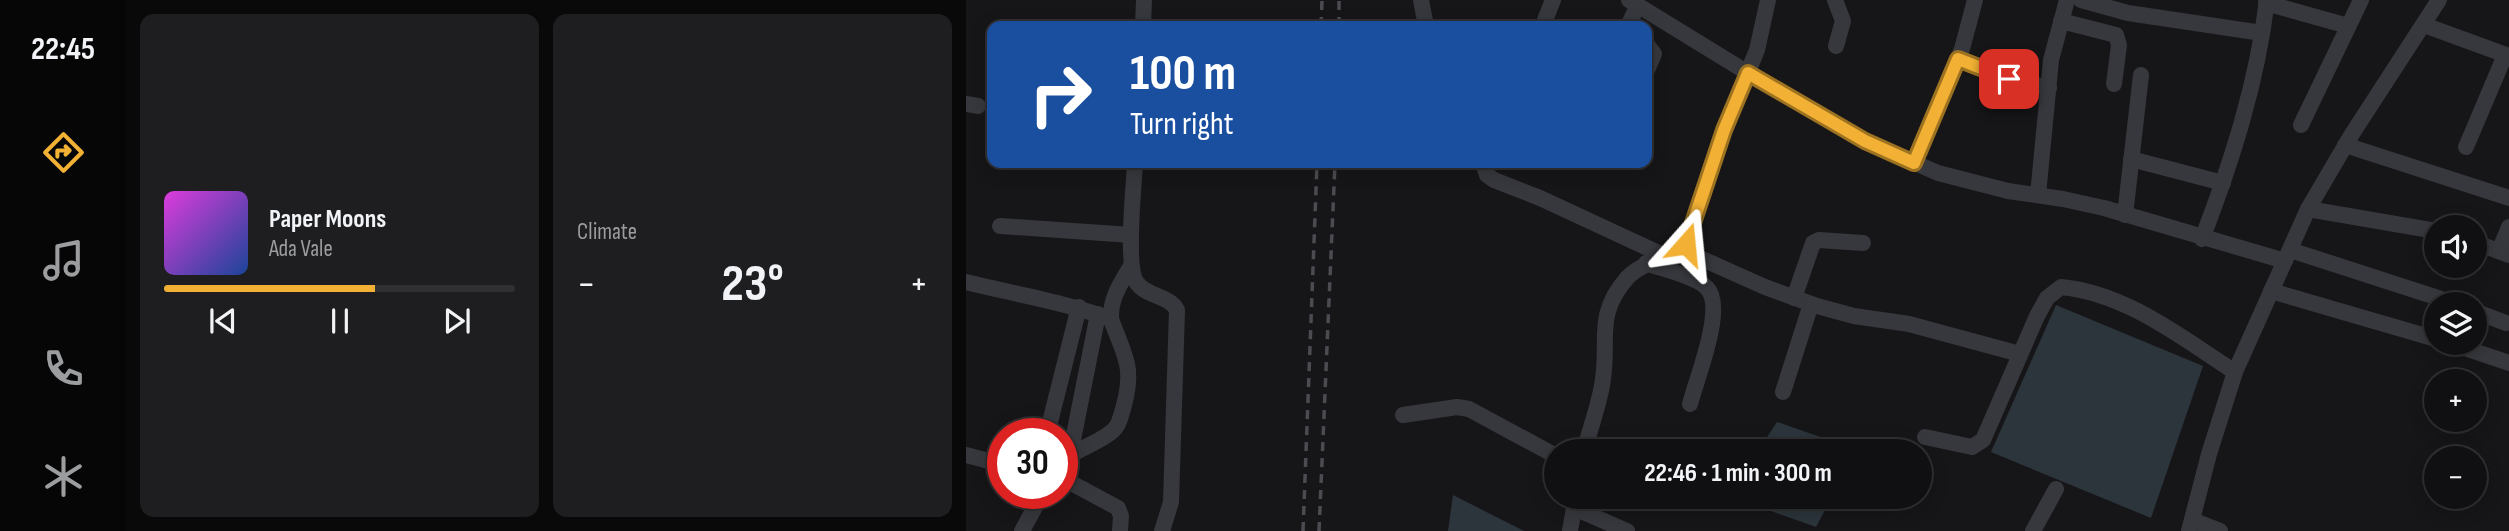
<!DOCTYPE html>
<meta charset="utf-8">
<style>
body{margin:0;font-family:"Sofia Sans Condensed",sans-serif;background:#1e1e20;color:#f1f3f6;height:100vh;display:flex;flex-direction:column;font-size:26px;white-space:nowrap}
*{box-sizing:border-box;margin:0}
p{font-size:23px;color:#9c9d9f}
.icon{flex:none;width:38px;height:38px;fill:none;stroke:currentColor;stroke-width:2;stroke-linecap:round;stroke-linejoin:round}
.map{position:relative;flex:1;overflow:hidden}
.sheet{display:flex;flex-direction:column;gap:14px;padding:14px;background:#09090a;width:840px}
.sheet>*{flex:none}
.banner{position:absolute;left:21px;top:21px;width:665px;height:147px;border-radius:14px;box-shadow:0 4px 18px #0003,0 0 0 2px #303032;background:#1a4fa0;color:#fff;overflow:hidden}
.tools{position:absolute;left:1458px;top:215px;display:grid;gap:14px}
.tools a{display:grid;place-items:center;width:63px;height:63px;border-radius:50%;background:#101012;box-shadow:0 4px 18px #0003,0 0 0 2px #303032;font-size:35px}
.speed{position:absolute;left:21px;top:418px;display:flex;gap:14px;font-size:35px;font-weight:700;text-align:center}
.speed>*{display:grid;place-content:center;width:91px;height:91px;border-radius:50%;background:#101012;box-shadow:0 4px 18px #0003,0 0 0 2px #303032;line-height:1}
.speed .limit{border:10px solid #d22;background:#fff;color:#111}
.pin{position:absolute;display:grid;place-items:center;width:60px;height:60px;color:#fff;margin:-30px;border-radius:14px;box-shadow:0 4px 10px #0006}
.me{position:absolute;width:77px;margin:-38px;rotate:18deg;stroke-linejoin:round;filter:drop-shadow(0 0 5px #0008)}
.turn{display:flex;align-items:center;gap:24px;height:147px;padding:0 28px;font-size:32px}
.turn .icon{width:91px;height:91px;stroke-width:2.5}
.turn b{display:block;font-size:49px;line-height:60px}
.big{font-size:52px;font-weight:700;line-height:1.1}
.sheet .widget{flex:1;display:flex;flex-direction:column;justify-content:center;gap:10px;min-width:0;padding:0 24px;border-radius:14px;background:#1e1e20}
.song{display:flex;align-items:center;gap:21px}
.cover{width:84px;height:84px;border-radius:10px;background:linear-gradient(135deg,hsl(300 70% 55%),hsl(220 70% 35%))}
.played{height:7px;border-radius:4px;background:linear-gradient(90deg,#f2b134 60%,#303032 60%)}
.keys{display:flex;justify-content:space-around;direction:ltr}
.heat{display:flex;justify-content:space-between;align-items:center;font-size:38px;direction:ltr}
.sheet .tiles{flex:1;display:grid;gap:14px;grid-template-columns:repeat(2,1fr)}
.trip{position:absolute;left:578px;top:439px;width:388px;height:70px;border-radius:35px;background:#101012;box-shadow:0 4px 18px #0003,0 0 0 2px #303032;font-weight:700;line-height:70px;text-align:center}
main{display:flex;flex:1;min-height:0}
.menu{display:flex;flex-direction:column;width:126px;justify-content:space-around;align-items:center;background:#060607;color:#9c9d9f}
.menu .icon{width:49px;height:49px}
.menu .active{color:#f2b134}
.menu b{font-size:32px;color:#f1f3f6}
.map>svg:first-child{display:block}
.water{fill:#2c353c}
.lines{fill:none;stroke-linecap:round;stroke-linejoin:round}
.minor{stroke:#37383d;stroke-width:16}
.rail{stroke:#4a4c52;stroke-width:3.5;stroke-dasharray:9 7;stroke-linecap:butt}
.route-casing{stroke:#9d7322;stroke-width:18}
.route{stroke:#f2b134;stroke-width:12}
</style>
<main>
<nav class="menu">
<b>22:45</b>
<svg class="icon active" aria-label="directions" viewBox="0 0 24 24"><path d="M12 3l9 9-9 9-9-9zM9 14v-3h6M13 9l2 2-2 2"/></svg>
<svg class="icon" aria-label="music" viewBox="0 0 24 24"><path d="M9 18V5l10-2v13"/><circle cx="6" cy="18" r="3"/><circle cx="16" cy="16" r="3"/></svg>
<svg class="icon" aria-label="phone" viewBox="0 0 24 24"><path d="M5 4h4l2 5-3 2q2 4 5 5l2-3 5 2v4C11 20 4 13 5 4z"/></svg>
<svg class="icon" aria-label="climate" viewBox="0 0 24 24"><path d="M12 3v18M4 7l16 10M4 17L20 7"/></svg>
</nav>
<section class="sheet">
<div class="tiles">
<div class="widget">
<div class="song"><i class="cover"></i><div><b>Paper Moons</b><p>Ada Vale</p></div></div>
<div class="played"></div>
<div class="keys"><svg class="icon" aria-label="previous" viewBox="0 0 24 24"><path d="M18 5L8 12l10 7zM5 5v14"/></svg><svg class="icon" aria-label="pause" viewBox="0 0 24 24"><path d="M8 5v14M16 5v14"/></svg><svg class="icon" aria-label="next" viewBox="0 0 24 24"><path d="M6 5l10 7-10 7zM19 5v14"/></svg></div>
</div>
<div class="widget"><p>Climate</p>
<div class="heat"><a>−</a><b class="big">23°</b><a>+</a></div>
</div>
</div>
</section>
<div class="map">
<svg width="1543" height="531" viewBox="0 0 1543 531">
<rect width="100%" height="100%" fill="#161618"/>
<!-- water -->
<g class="water">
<polygon points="1090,305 1237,366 1185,518 1025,452"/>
<polygon points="811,422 866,441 870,451 792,451"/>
<polygon points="487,495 558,531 482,531"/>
<polygon points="792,497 866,497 850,527 794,507"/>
</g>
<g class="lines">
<!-- minor -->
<g class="minor">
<polyline points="455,0 460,26"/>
<polyline points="663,0 782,73 899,141 972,173 1042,191 1097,199 1138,208 1319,261"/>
<polyline points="869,0 877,21 870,46"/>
<polyline points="1115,0 1162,13 1296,33"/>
<polyline points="1300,3 1382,26"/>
<polyline points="579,20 587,0"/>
<polyline points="1095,21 1150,35 1153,45 1148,84"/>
<polyline points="1458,25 1543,56"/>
<polyline points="177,26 178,0"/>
<polyline points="662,26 672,5"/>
<polyline points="681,45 688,54 681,70"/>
<polyline points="992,59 1043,79 1083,88"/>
<polyline points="0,104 12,106"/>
<polyline points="1335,125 1395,0"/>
<polyline points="1379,145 1543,198"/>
<polyline points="1500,147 1539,55"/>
<polyline points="1165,159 1257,183"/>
<path d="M 169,163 C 168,185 159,268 171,283 C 181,297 203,295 211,310 L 205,502 L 196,531"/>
<polyline points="517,163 521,175 528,180 574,198 699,256"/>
<polyline points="948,163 996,49 1009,0"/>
<polyline points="1072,195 1085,60 1101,0"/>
<polyline points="1342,209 1470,231"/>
<polyline points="1159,215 1175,75"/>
<polyline points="34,226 165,235"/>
<path d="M 1236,239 C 1266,161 1291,83 1301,0"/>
<polyline points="1508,242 1543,255"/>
<polyline points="716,250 799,287 851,306 888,316 943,324 1054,354"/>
<polyline points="1324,250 1491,304"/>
<polyline points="1533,251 1543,227"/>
<path d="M 680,263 C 696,269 730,276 741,288 C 760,307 730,380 724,404"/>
<path d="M 0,282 C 48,294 98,302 145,319"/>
<polyline points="1305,291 1470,339"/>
<polyline points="828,298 847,243 853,240 897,243"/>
<polyline points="1508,311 1540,323"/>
<polyline points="1484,343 1543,363"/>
<polyline points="817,392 845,304"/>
<polyline points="437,415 491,407 503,409 590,456"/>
<polyline points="81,434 113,307"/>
<path d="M 959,437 L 1006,447 L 1017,440 L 1071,316 L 1081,298 L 1095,287 C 1160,293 1216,338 1269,372"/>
<path d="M 618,452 C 624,428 634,403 637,379 C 643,338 629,315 661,278 C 678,259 708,261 720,244 L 758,130 L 791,50 L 802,0"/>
<polyline points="0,455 19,460 37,460"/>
<polyline points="104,455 132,314"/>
<path d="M 96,461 C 111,449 130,444 144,433 C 153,427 154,418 157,409 C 169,366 159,358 145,319 C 144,298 155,283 165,266"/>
<polyline points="96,478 152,508 155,516 154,531"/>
<polyline points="608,508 661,531"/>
<polyline points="1226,520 1254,531"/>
<polyline points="56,531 76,494"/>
<polyline points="604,531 610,497"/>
<polyline points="1067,531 1090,489"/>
<polyline points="1223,531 1243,454 1269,372 1342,209 1386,134 1473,0"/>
</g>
<!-- rail -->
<g class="rail">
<polyline points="355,26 356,0"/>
<polyline points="373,26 373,0"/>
<polyline points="337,531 351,163"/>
<polyline points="353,531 369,163"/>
</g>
</g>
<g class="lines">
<defs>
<polyline id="route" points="720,244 758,130 782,73 899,141 948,163 992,59 1043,79"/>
</defs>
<!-- route casing -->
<use href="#route" class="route-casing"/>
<!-- route -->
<use href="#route" class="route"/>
</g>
</svg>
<div class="tools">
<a><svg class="icon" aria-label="sound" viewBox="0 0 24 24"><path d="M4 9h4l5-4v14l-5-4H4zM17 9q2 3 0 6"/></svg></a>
<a><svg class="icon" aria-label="layers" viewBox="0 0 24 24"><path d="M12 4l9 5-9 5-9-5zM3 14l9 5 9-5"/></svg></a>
<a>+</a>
<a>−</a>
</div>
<div class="speed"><div class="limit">30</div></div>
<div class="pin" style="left:1043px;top:79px;background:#d93025"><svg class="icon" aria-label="arrive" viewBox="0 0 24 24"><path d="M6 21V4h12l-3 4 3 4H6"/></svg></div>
<svg class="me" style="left:720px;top:244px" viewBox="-20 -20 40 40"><path d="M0-17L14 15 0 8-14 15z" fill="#f2b134" stroke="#fff" stroke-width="4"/></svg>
<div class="trip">22:46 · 1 min · 300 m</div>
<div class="banner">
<div class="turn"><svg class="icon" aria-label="right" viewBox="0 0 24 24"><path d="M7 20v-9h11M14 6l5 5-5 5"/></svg><div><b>100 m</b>Turn right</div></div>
</div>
</div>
</main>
